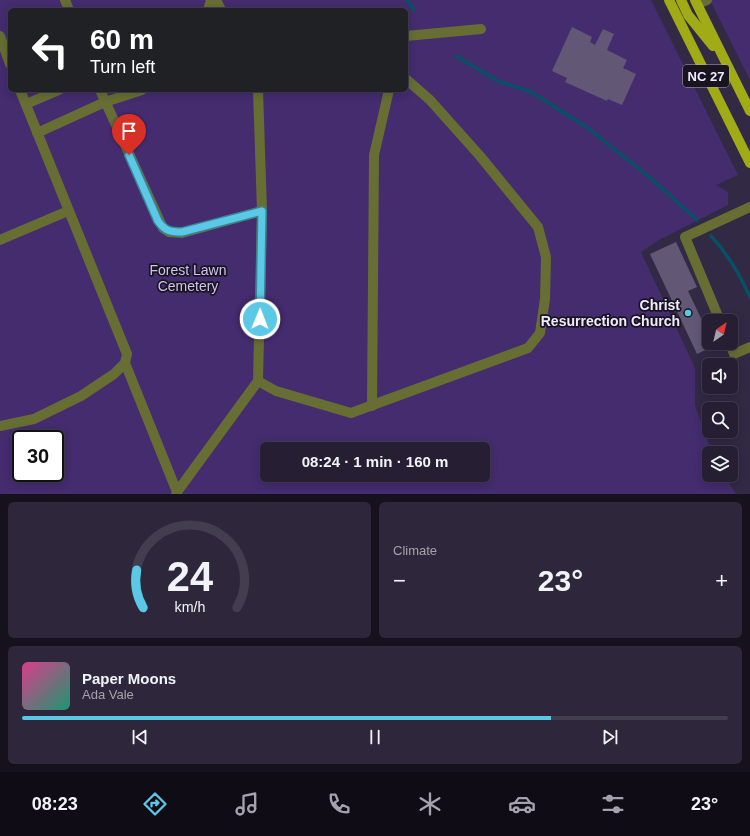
<!DOCTYPE html>
<meta charset="utf-8">
<style>
body{margin:0;font-family:Helvetica,sans-serif;background:#2e273c;color:#f1f3f6;height:100vh;display:flex;flex-direction:column;font-size:15px;white-space:nowrap}
*{box-sizing:border-box;margin:0}
p{font-size:13px;color:#a4a2ac}
.icon{flex:none;width:22px;height:22px;fill:none;stroke:currentColor;stroke-width:2;stroke-linecap:round;stroke-linejoin:round}
.map{position:relative;height:494px;overflow:hidden}
.drawer{display:flex;flex-direction:column;gap:8px;padding:8px;background:#15111d;flex:1}
.drawer>*{flex:none}
.top-card{position:absolute;left:8px;top:8px;width:400px;height:84px;border-radius:6px;box-shadow:0 2px 10px #0003,0 0 0 1px #423d4f;background:#202124;color:#fff;overflow:hidden}
.needle{width:26px;rotate:34deg}
.buttons{position:absolute;left:702px;top:314px;display:grid;gap:8px}
.buttons a{display:grid;place-items:center;width:36px;height:36px;border-radius:6px;background:#261f34;box-shadow:0 2px 10px #0003,0 0 0 1px #423d4f;font-size:20px}
.speed{position:absolute;left:12px;top:430px;display:flex;gap:8px;font-size:20px;font-weight:700;text-align:center}
.speed>*{display:grid;place-content:center;width:52px;height:52px;border-radius:50%;background:#261f34;box-shadow:0 2px 10px #0003,0 0 0 1px #423d4f;line-height:1}
.speed .limit{border:2px solid #111;border-radius:6px;background:#fff;color:#111}
.pin{position:absolute;display:grid;place-items:center;width:34px;height:34px;color:#fff;margin:-41px -17px;border-radius:50% 50% 50% 0;rotate:-45deg;box-shadow:0 0 4px #0007}
.pin .icon{rotate:45deg}
.me{position:absolute;width:44px;margin:-22px;rotate:1deg;stroke-linejoin:round;filter:drop-shadow(0 0 3px #0008)}
.turn{display:flex;align-items:center;gap:14px;height:84px;padding:0 16px;font-size:18px}
.turn .icon{width:52px;height:52px;stroke-width:2.5}
.turn b{display:block;font-size:28px;line-height:34px}
.big{font-size:30px;font-weight:800;line-height:1.1}
.drawer .card{flex:1;display:flex;flex-direction:column;justify-content:center;gap:6px;min-width:0;padding:0 14px;border-radius:6px;background:#2e273c}
.drawer .dial{align-items:center;gap:0}
.dial svg{height:104px;overflow:visible;fill:none;stroke:#423d4f;stroke-width:7;stroke-linecap:round;text-anchor:middle}
.dial text{fill:#f1f3f6;stroke:none}
.song{display:flex;align-items:center;gap:12px}
.cover{width:48px;height:48px;border-radius:6px;background:linear-gradient(135deg,hsl(330 70% 55%),hsl(160 70% 35%))}
.played{height:4px;border-radius:2px;background:linear-gradient(90deg,#5bc8e6 75%,#423d4f 75%)}
.keys{display:flex;justify-content:space-around;direction:ltr}
.heat{display:flex;justify-content:space-between;align-items:center;font-size:22px;direction:ltr}
.drawer .tiles{flex:1;display:grid;gap:8px;grid-template-columns:1fr 1fr}
.card:last-child{grid-column:span 2}
.trip{position:absolute;left:260px;top:442px;width:230px;height:40px;border-radius:6px;background:#261f34;box-shadow:0 2px 10px #0003,0 0 0 1px #423d4f;font-weight:800;line-height:40px;text-align:center}
.tabs{display:flex;height:64px;justify-content:space-around;align-items:center;background:#0f0c15;color:#a4a2ac}
.tabs .icon{width:28px;height:28px}
.tabs .current{color:#5bc8e6}
.tabs b{font-size:18px;color:#f1f3f6}
.map>svg:first-child{display:block}
.green{fill:#442c6f;fill-rule:evenodd}
.lines{fill:none;stroke-linecap:round;stroke-linejoin:round}
.stream{stroke:#065166;stroke-width:3.5}
.building{fill:#625876}
.minor{stroke:#676e33;stroke-width:10}
.major{stroke:#a0ab16;stroke-width:10}
.route-casing{stroke:#3b8296;stroke-width:10}
.route{stroke:#5bc8e6;stroke-width:7}
.poi-dot{fill:#5bc8e6;stroke:#181521;stroke-width:1.5}
.labels{text-anchor:middle;dominant-baseline:central;stroke-width:3.5;stroke-linejoin:round;paint-order:stroke}
.shield{fill:#181521;stroke:#aeabbb;stroke-width:1}
.shield-label{font-size:13px;font-weight:bold;fill:#efebfd}
.park-label{font-size:14px;fill:#d0c4ef;stroke:#181521}
.poi-label{font-size:14px;font-weight:bold;fill:#efebfd;stroke:#181521;text-anchor:end}
</style>
<div class="map">
<svg width="750" height="494" viewBox="0 0 750 494">
<rect width="100%" height="100%" fill="#322945"/>
<!-- green -->
<g class="green">
<path d="M 0,0 L 651,0 L 738,175 L 716,185 L 728,192 L 728,205 L 659,240 L 641,252 L 695,368 L 695,405 L 712,453 L 709,453 L 709,475 L 724,475 L 736,494 L 0,494 ZM 10,10 L 406,10 L 406,90 L 10,90 ZM 21,439 L 55,439 L 55,473 L 21,473 ZM 267,449 L 483,449 L 483,475 L 267,475 Z"/>
<polygon points="710,0 750,0 750,80"/>
</g>
<g class="lines">
<!-- stream -->
<g class="stream">
<polyline points="407,0 414,10"/>
<polyline points="456,56 498,81 531,92 588,128 654,181 697,220"/>
<path d="M 711,236 C 728,254 740,275 750,297"/>
</g>
</g>
<!-- building -->
<g class="building">
<polygon points="572,27 592,37 590,42 595,45 603,29 614,34 607,50 627,60 623,68 636,74 622,105 608,99 607,101 565,82 567,78 552,71"/>
<polygon points="676,242 697,287 688,291 709,335 709,343 713,343 714,346 697,354 650,254"/>
</g>
<g class="lines">
<!-- minor -->
<g class="minor">
<polyline points="65,0 69,10"/>
<polyline points="216,0 221,10"/>
<polyline points="697,4 707,0"/>
<polyline points="208,10 211,0"/>
<polyline points="0,36 10,64"/>
<polyline points="406,36 481,29"/>
<polyline points="100,90 163,228 169,232 182,233 262,211"/>
<polyline points="258,90 262,211 258,381 276,391 351,413 528,348 540,333 545,299 546,257 538,227 480,156 430,100 406,79"/>
<polyline points="26,104 59,90"/>
<polyline points="37,133 105,102 142,90"/>
<polyline points="0,240 68,211"/>
<polyline points="720,321 685,237 750,207"/>
<polyline points="730,343 734,354 750,347"/>
<polyline points="125,363 177,492 176,494"/>
<polyline points="372,406 374,155 389,90"/>
<polyline points="0,426 34,419 81,396 114,374 125,363 127,354 20,90"/>
<polyline points="177,492 258,381"/>
</g>
<!-- major -->
<g class="major">
<polyline points="669,0 750,163"/>
<polyline points="681,0 688,15 713,46"/>
<polyline points="695,0 750,111"/>
</g>
</g>
<g class="lines">
<defs>
<path id="route" d="M 129,155 L 158,221 C 165,231 170,232 182,232 L 262,211 L 260,319"/>
</defs>
<!-- route casing -->
<use href="#route" class="route-casing"/>
<!-- route -->
<use href="#route" class="route"/>
</g>
<!-- markers -->
<circle class="poi-dot" cx="688" cy="313" r="4"/>
<g class="labels">
<!-- shield labels -->
<rect class="shield" x="683" y="65" width="46" height="22" rx="3"/>
<g class="shield-label">
<text x="706" y="76">NC 27</text>
</g>
<!-- park labels -->
<g class="park-label">
<text x="188" y="270">Forest Lawn<tspan x="188" dy="16">Cemetery</tspan></text>
</g>
<!-- poi labels -->
<g class="poi-label">
<text x="680" y="305">Christ<tspan x="680" dy="16">Resurrection Church</tspan></text>
</g>
</g>
</svg>
<div class="buttons">
<a><svg class="needle" viewBox="-14 -14 28 28"><path d="M0-13l5 13h-10z" fill="#e53935"/><path d="M0 13l5-13h-10z" fill="#a4a2ac"/></svg></a>
<a><svg class="icon" aria-label="sound" viewBox="0 0 24 24"><path d="M4 9h4l5-4v14l-5-4H4zM17 9q2 3 0 6"/></svg></a>
<a><svg class="icon" aria-label="search" viewBox="0 0 24 24"><circle cx="10" cy="10" r="6"/><path d="M15 15l6 6"/></svg></a>
<a><svg class="icon" aria-label="layers" viewBox="0 0 24 24"><path d="M12 4l9 5-9 5-9-5zM3 14l9 5 9-5"/></svg></a>
</div>
<div class="speed"><div class="limit">30</div></div>
<div class="pin" style="left:129px;top:155px;background:#d93025"><svg class="icon" aria-label="arrive" viewBox="0 0 24 24"><path d="M6 21V4h12l-3 4 3 4H6"/></svg></div>
<svg class="me" style="left:260px;top:319px" viewBox="-20 -20 40 40"><circle r="17" fill="#5bc8e6" stroke="#fff" stroke-width="3"/><path d="M0-11L8 9 0 5-8 9z" fill="#fff"/></svg>
<div class="trip">08:24 · 1 min · 160 m</div>
<div class="top-card">
<div class="turn"><svg class="icon" aria-label="left" viewBox="0 0 24 24"><path d="M17 20v-9H6M10 6l-5 5 5 5"/></svg><div><b>60 m</b>Turn left</div></div>
</div>
</div>
<section class="drawer">
<div class="tiles">
<div class="card dial"><svg viewBox="0 0 100 80">
<path d="M14 69A42 42 0 1 1 86 69"/>
<path d="M14 69A42 42 0 0 1 9 40" stroke="#5bc8e6"/>
<text x="50" y="56" font-size="32" font-weight="700">24</text>
<text x="50" y="72" font-size="11">km/h</text>
</svg></div>
<div class="card"><p>Climate</p>
<div class="heat"><a>−</a><b class="big">23°</b><a>+</a></div>
</div>
<div class="card">
<div class="song"><i class="cover"></i><div><b>Paper Moons</b><p>Ada Vale</p></div></div>
<div class="played"></div>
<div class="keys"><svg class="icon" aria-label="previous" viewBox="0 0 24 24"><path d="M18 5L8 12l10 7zM5 5v14"/></svg><svg class="icon" aria-label="pause" viewBox="0 0 24 24"><path d="M8 5v14M16 5v14"/></svg><svg class="icon" aria-label="next" viewBox="0 0 24 24"><path d="M6 5l10 7-10 7zM19 5v14"/></svg></div>
</div>
</div>
</section>
<nav class="tabs">
<b>08:23</b>
<svg class="icon current" aria-label="directions" viewBox="0 0 24 24"><path d="M12 3l9 9-9 9-9-9zM9 14v-3h6M13 9l2 2-2 2"/></svg>
<svg class="icon" aria-label="music" viewBox="0 0 24 24"><path d="M9 18V5l10-2v13"/><circle cx="6" cy="18" r="3"/><circle cx="16" cy="16" r="3"/></svg>
<svg class="icon" aria-label="phone" viewBox="0 0 24 24"><path d="M5 4h4l2 5-3 2q2 4 5 5l2-3 5 2v4C11 20 4 13 5 4z"/></svg>
<svg class="icon" aria-label="climate" viewBox="0 0 24 24"><path d="M12 3v18M4 7l16 10M4 17L20 7"/></svg>
<svg class="icon" aria-label="car" viewBox="0 0 24 24"><path d="M5 17H2v-5l4-1 3-4h7l3 4 3 1v5h-3M9 17h6M6 11h13"/><circle cx="7" cy="17" r="2"/><circle cx="17" cy="17" r="2"/></svg>
<svg class="icon" aria-label="filters" viewBox="0 0 24 24"><path d="M4 7h16M4 17h16"/><circle cx="9" cy="7" r="2"/><circle cx="15" cy="17" r="2"/></svg>
<b>23°</b>
</nav>
